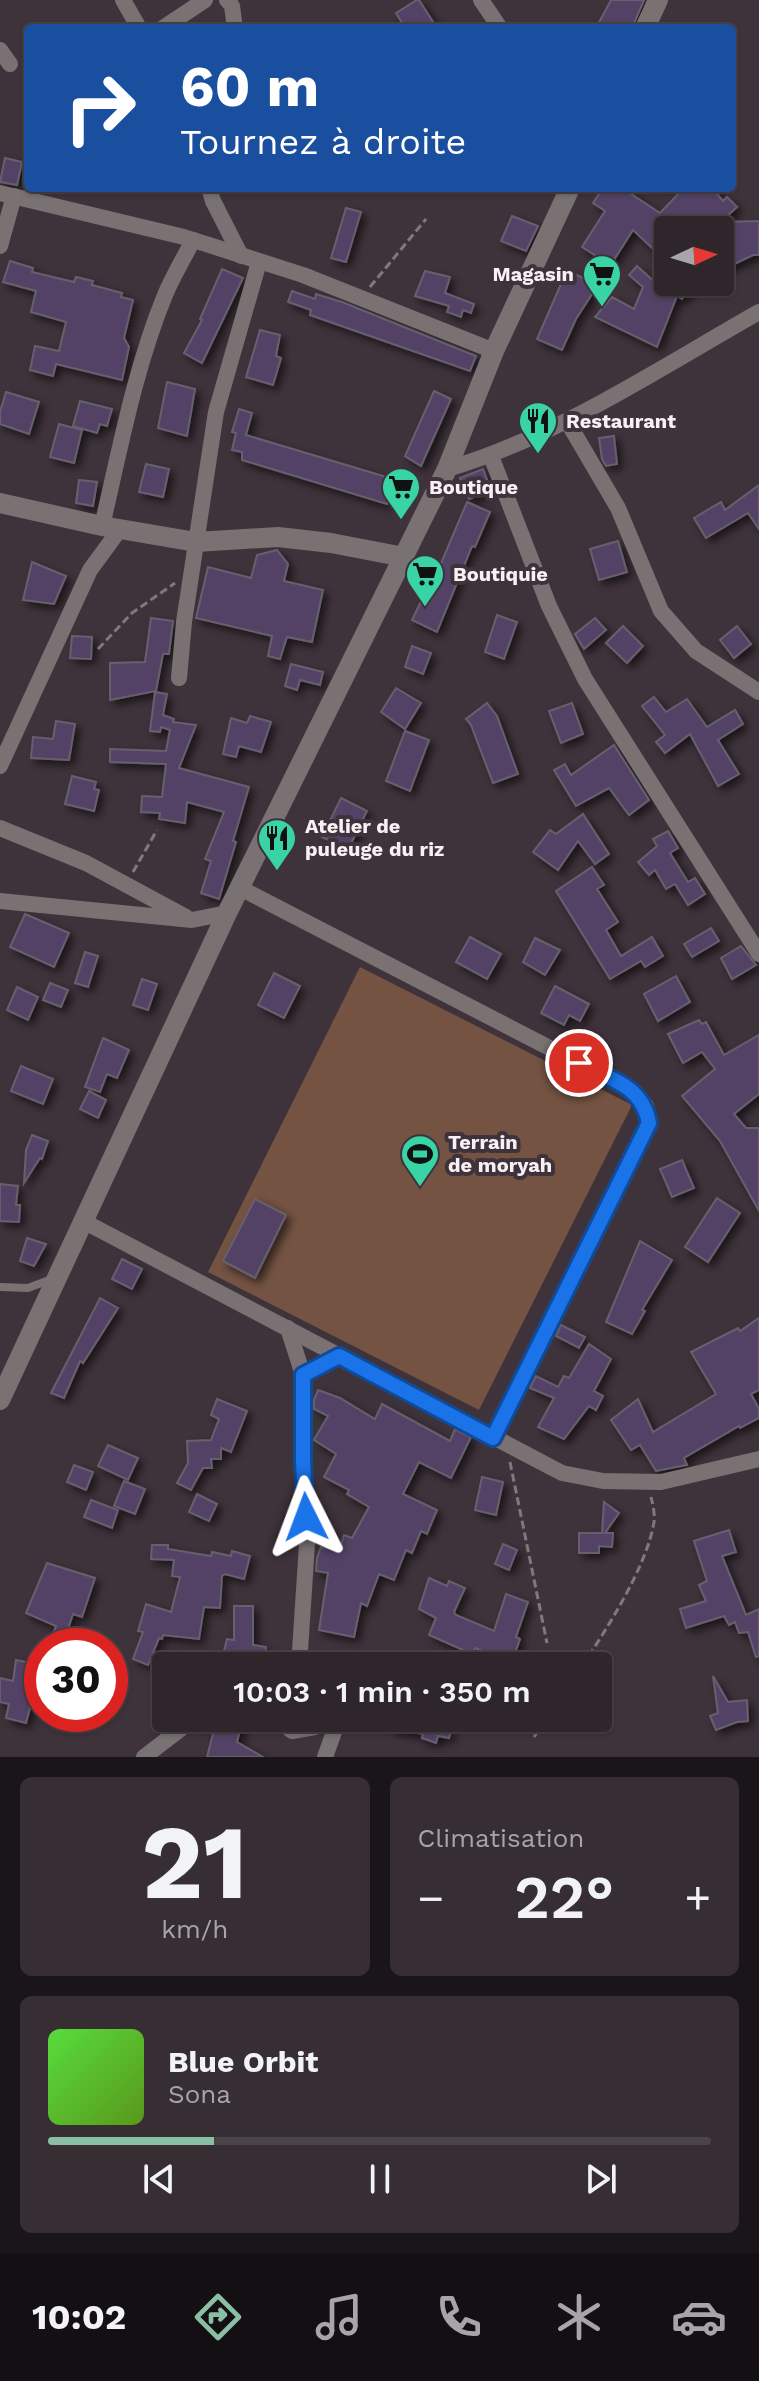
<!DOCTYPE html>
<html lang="fr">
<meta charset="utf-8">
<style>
body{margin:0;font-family:"Work Sans",sans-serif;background:#372e34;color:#f1f3f6;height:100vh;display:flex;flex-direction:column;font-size:30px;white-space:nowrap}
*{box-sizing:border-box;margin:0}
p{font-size:26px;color:#a7a5a9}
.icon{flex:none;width:44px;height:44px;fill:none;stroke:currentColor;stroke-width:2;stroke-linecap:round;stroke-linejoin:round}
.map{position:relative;height:1757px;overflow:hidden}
.panel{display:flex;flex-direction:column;gap:20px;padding:20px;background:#1a1518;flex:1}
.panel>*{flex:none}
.hud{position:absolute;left:24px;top:24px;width:712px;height:168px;border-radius:8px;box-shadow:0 2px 6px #0004,0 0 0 2px #4a4348;background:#1a4fa0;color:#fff;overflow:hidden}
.needle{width:52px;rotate:86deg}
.tools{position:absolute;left:654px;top:216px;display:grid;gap:16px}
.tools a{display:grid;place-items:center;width:80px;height:80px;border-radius:8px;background:#2f262c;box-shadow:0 2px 6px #0004,0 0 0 2px #4a4348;font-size:40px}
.speed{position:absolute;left:24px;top:1628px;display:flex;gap:16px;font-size:40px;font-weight:700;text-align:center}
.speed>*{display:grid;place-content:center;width:104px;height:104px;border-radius:50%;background:#2f262c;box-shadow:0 2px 6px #0004,0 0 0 2px #4a4348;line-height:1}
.speed .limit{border:12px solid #d22;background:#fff;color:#111}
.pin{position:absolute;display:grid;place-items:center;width:68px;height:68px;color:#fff;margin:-34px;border:4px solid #fff;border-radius:50%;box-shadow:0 2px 8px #0007}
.me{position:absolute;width:88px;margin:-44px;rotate:357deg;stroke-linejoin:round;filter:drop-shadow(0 0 6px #0008)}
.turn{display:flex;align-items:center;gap:28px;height:168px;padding:0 24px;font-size:36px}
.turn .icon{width:104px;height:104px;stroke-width:2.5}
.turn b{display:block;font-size:56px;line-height:68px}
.big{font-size:60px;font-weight:600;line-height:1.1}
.panel .tile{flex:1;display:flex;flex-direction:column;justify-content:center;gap:12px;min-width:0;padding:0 28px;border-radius:12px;background:#372e34}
.panel .dial{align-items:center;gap:0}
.dial b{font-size:104px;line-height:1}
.song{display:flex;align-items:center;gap:24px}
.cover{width:96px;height:96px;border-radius:12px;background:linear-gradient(135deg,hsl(110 70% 55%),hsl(90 70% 35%))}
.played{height:8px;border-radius:4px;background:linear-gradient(90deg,#8abfa5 25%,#4a4348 25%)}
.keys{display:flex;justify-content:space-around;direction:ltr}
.heat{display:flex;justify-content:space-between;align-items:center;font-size:44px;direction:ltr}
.panel .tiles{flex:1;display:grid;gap:20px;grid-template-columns:1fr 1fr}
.tile:last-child{grid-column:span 2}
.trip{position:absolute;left:152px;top:1652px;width:460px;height:80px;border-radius:8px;background:#2f262c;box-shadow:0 2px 6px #0004,0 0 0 2px #4a4348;font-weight:600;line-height:80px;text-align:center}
.tabs{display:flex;height:128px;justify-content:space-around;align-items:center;background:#130f12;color:#a7a5a9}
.tabs .icon{width:56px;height:56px}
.tabs .selected{color:#8abfa5}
.tabs b{font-size:36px;color:#f1f3f6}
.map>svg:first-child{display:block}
.green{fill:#745342}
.building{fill:#534365;stroke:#66606e;stroke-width:2;filter:url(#shadow)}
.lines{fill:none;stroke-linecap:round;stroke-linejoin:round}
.path{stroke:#82777e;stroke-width:3;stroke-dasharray:8 4;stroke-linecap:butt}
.service{stroke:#797172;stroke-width:8}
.minor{stroke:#797172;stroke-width:16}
.tertiary{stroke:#797172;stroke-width:20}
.route-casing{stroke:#114b97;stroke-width:20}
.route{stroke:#1a73e8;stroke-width:14}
.labels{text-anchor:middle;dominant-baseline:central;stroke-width:8;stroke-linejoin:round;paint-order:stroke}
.poi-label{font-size:20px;font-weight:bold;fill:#f8f0f5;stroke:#3f333b;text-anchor:start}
</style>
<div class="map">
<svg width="759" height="1757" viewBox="0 0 759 1757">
<defs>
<filter id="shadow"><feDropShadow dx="4.5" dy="4.5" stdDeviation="4" flood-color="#0009"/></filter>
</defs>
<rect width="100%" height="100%" fill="#3f333b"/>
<!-- green -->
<polygon class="green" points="360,967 632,1105 479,1410 208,1272"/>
<!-- building -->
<g class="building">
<polygon points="417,0 419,0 437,28 405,28 396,13"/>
<polygon points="611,0 644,0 632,28 596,28"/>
<polygon points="5,158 22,162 17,185 0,182"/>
<polygon points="603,188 622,188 660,213 684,188 712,188 723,201 727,197 737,207 721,222 759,221 759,255 753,255 720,271 720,223 713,230 668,230 668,263 633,230 612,263 607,263 582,247 605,211 593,203"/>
<polygon points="346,208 361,212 346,262 331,258"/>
<polygon points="512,216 538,226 526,251 501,241"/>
<polygon points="10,261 33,268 32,272 74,282 76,277 93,281 92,285 122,293 121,297 133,300 124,338 129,347 122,380 56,364 53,376 30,370 35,346 59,351 66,322 31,312 36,291 3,282"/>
<polygon points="637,266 657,284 668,270 668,282 695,282 682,299 677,296 657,347 595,317 612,297 634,309 643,287 629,275"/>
<polygon points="222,269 243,278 202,363 184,353 202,320 200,319"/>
<polygon points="567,270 589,281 588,284 596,288 576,319 562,350 537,339"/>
<polygon points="425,271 450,277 445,293 474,304 471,313 463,310 461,317 447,312 449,306 415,296"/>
<polygon points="292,291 315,299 316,294 342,302 476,356 470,371 310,315 311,310 288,302"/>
<polygon points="260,330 280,335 276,356 281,358 273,385 246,377"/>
<polygon points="167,382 195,389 187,436 158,428"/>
<polygon points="434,391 451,399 421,466 405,456"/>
<polygon points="6,392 39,402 29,434 0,424 0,412"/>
<polygon points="80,401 112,409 107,426 100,424 97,433 73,426"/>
<polygon points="239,409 252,413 246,435 393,479 387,504 242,460 242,452 232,450 236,433 232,432"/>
<polygon points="59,424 82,430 74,463 50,457"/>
<polygon points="614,436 617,464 606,466 602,459 599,438"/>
<polygon points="146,464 169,469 163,497 139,492"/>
<polygon points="483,469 491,490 469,499 460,478"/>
<polygon points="79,480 97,482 93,506 76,503"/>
<polygon points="759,485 759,529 748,513 706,538 694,518 721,502 725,510"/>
<polygon points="467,502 490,512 475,547 472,546 437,632 412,620 425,593 428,594"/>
<polygon points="618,541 627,572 599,580 590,549"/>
<polygon points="277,550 288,564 284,581 323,590 312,642 287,637 280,659 268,656 272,636 196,618 208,567 251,578 257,555"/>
<polygon points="32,562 66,576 54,604 23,600"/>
<polygon points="497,615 517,622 504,659 485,652"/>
<polygon points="151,618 173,621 169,654 163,654 156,691 110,700 110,663 145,662"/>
<polygon points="595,618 606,630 584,649 575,634"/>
<polygon points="623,626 643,646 627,663 606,643"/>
<polygon points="737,626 751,644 734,658 720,640"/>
<polygon points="72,636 92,637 91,659 70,658"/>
<polygon points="412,646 431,653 423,674 405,667"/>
<polygon points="291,664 323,672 320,685 300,680 297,690 285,686"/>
<polygon points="396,688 421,703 405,729 381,712"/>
<polygon points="155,692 167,694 163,715 174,719 173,722 196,725 179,768 249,787 233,841 236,842 219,899 201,893 211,861 205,859 224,812 187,802 185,823 159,819 160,813 141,812 142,796 162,797 166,764 110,762 110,749 166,751 170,730 161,727 160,732 150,731"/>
<polygon points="654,697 666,712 687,699 707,727 735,710 743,724 718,740 739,774 718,786 690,734 665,753 656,742 665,735 642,706"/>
<polygon points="487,703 497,716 518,774 493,783 471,725 466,719"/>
<polygon points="572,703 583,734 561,743 549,711"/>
<polygon points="250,716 271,722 261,752 239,746 236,757 223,754 231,718 247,723"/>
<polygon points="56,721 75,724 69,760 31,758 33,737 53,739"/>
<polygon points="405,731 429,740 410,791 386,781"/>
<polygon points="614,745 649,800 629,815 609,788 576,806 554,770 565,764 571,775"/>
<polygon points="72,776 96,782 94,789 99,790 94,811 65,804"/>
<polygon points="341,798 367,811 348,850 322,837"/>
<polygon points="583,814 609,854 595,864 578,841 558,870 533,852 550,830 556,834"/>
<polygon points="668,831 678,848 670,853 688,882 695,878 705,894 688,905 675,884 666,889 655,870 649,875 638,862 657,846 653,839"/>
<polygon points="592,867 604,885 597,889 618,922 606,930 621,956 652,937 663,956 645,967 641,961 610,979 556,891"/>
<polygon points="25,914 69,933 54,967 10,947"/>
<polygon points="711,928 719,941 692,957 684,944"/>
<polygon points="470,937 501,954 487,979 456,962"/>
<polygon points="535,938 560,950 545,975 523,962"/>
<polygon points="741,946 756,965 732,979 721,958"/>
<polygon points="85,952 98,956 88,987 75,983"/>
<polygon points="274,973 300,986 284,1018 258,1005"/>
<polygon points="676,976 690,1002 658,1021 644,994"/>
<polygon points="142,979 157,984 148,1010 133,1005"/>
<polygon points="50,983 68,990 61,1007 43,1000"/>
<polygon points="555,986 589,1004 580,1021 569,1015 564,1025 541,1013"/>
<polygon points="17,987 38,997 28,1020 7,1010"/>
<polygon points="699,1020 702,1024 706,1022 724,1055 759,1035 759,1094 734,1114 746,1128 759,1128 759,1211 720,1141 682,1096 715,1069 702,1052 683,1063 668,1034"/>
<polygon points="103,1038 129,1050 117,1078 107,1074 100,1092 85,1087"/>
<polygon points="21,1066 53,1079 43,1104 11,1091"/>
<polygon points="89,1091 106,1100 98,1118 80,1109"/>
<polygon points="32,1135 48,1141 42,1159 40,1158 24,1183 26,1150"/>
<polygon points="682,1160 694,1188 672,1197 660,1169"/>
<polygon points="0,1184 18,1186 16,1205 20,1205 19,1222 0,1221"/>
<polygon points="717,1198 740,1213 708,1262 685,1247"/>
<polygon points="255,1199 286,1215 255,1278 223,1261"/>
<polygon points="27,1238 46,1244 34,1266 20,1261"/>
<polygon points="640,1241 672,1260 642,1310 645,1311 632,1334 606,1322"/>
<polygon points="122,1259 142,1269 132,1289 112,1279"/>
<polygon points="100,1298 118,1308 83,1363 80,1361 64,1398 51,1393"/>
<polygon points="759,1318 759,1390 751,1394 759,1409 759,1418 740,1428 739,1426 684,1458 687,1465 656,1471 640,1445 631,1450 611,1420 638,1399 653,1432 716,1394 691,1352 738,1328 740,1331"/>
<polygon points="561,1325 585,1337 579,1348 556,1336"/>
<polygon points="589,1344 611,1359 594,1391 603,1396 596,1410 589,1406 564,1439 538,1427 554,1398 530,1388 536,1376 558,1387 564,1376 569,1378"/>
<polygon points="318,1390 340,1398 375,1419 382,1404 450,1441 455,1429 471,1437 451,1478 419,1462 403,1494 437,1510 427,1534 421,1531 412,1553 406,1550 394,1580 379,1574 367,1606 361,1603 354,1637 319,1630 328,1573 316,1571 317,1558 321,1547 339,1551 344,1535 352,1538 369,1507 347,1494 349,1490 324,1477 336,1454 314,1440 328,1416 314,1409 314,1400"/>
<polygon points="217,1399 247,1411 231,1452 221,1448 221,1459 211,1459 212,1468 203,1468 191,1490 177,1483 188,1463 187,1441 211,1440 219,1419 211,1415"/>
<polygon points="108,1445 138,1458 128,1480 98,1466"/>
<polygon points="74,1465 93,1472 86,1490 67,1482"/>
<polygon points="482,1477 503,1482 496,1515 475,1510"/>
<polygon points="124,1481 145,1489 135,1514 114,1506"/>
<polygon points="197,1494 217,1504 209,1521 189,1512"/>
<polygon points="91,1500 118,1510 112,1528 84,1517"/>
<polygon points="604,1502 619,1513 605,1533 613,1533 612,1547 599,1546 599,1553 579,1553 579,1533 602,1533"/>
<polygon points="729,1530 736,1552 722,1556 746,1615 759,1609 759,1656 756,1657 748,1632 739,1633 735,1622 729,1625 724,1616 686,1628 680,1609 706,1601 699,1585 707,1581 694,1541"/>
<polygon points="503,1544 517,1550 509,1570 495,1564"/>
<polygon points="152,1545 168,1545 168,1549 211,1556 212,1552 231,1556 232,1551 250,1556 244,1579 225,1574 222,1576 220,1608 204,1607 199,1639 163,1635 162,1639 159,1638 148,1665 133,1659 143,1632 138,1631 146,1604 171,1612 180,1577 172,1576 174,1560 151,1559"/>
<polygon points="47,1563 95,1578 82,1617 73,1614 64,1641 52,1637 56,1626 26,1613"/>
<polygon points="429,1578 447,1586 449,1581 465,1588 454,1612 456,1615 494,1631 506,1594 528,1602 516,1637 520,1639 512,1662 475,1648 472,1654 429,1635 436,1618 419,1609"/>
<polygon points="234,1606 253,1606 253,1645 266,1647 263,1666 232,1666 233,1657 223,1655 227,1639 234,1640"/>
<polygon points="16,1660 42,1665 42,1686 36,1685 26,1723 6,1718 9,1704 0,1702 0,1678 13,1681"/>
<polygon points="713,1676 728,1702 747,1700 748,1721 737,1722 716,1730 710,1716 718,1713"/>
<polygon points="211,1718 243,1718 237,1742 263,1757 207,1757 214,1730 208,1728"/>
<polygon points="393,1718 422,1718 421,1722 451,1731 449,1738 438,1736 436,1743 422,1738 423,1734 392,1729"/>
</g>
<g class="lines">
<!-- path -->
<g class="path">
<polyline points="370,287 426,219"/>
<polyline points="98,649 132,613 175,583"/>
<polyline points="133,872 157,830"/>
<polyline points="510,1462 547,1643"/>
<path d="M 582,1666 C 607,1629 647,1566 654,1522 C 655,1514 653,1505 651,1497"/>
<polyline points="534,1737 547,1718"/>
</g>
<!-- service -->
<polyline class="service" points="0,1287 28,1288 52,1279"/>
<!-- minor -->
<g class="minor">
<polyline points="123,0 139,28"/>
<polyline points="227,0 232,6 235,28"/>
<polyline points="481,0 500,28"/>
<polyline points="163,28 205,0"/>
<polyline points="0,50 10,64"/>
<polyline points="209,188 213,201 241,256"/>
<polyline points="0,193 184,237 303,275 494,351"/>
<polyline points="0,246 14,196"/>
<polyline points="567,421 618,508 661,611 696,651 759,692"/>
<polyline points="491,456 549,606 585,679 759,954"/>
<path d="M 447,469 C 559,436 658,369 759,312"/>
<path d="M 102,526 C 120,449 135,368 165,295 C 173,276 184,258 193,240"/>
<polyline points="179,678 184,622 216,412 259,262"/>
<polyline points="0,766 90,570 120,529"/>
<polyline points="0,828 86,863 186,917"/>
<polyline points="240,888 635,1092 646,1106 649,1123 493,1438"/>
<polyline points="0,901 192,920 227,913"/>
<polyline points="83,1221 562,1473 603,1481 661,1482 759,1459"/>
<polyline points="288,1328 303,1375 303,1462 307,1544 299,1666"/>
<polyline points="303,1375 339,1356"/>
<polyline points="529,1666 550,1658"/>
<polyline points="275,1718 292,1731 315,1727 338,1719"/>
<polyline points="144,1757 195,1718"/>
<polyline points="325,1757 339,1718"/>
</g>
<!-- tertiary -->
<g class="tertiary">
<polyline points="645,28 658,0"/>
<polyline points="0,503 102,526 196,542 278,537 331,543 404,557"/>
<polyline points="0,1400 227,913 447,469 494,351 570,188"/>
</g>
</g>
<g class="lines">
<defs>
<path id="route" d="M 306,1517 L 303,1462 L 303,1375 L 339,1356 L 493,1438 L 649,1123 C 642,1085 610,1079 579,1063"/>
</defs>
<!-- route casing -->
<use href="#route" class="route-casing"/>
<!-- route -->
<use href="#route" class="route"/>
</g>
<!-- icons -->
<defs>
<symbol id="supermarket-pin" viewBox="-11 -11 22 30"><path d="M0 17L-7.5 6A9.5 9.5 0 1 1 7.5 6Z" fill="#39d4a5" stroke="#3f333b"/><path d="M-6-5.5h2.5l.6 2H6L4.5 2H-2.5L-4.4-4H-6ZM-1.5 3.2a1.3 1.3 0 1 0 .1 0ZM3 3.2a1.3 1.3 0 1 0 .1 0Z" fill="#111"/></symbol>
<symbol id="restaurant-pin" viewBox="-11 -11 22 30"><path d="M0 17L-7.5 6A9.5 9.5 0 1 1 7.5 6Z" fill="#39d4a5" stroke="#3f333b"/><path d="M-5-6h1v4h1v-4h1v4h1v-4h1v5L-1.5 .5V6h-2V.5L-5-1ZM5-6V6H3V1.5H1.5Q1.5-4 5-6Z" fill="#111"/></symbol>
<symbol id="stadium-pin" viewBox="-11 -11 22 30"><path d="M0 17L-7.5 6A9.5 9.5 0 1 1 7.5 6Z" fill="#39d4a5" stroke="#3f333b"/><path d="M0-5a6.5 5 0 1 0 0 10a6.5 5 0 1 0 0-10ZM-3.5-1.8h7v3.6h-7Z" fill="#111"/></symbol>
</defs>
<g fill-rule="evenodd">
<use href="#supermarket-pin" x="580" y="252" width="44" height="60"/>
<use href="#restaurant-pin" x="516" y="399" width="44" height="60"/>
<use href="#supermarket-pin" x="379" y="465" width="44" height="60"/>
<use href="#supermarket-pin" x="403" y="552" width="44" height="60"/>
<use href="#restaurant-pin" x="255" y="816" width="44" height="60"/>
<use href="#stadium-pin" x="398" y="1132" width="44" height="60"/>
</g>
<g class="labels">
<!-- poi labels -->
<g class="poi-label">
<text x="574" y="274" text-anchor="end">Magasin</text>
<text x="566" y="421">Restaurant</text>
<text x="429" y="487">Boutique</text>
<text x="453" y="574">Boutiquie</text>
<text x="305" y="826">Atelier de<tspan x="305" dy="23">puleuge du riz</tspan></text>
<text x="448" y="1142">Terrain<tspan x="448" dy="23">de moryah</tspan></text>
</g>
</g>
</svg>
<div class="tools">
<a><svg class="needle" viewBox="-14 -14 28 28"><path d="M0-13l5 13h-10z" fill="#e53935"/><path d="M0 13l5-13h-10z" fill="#a7a5a9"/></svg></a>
</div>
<div class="speed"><div class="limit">30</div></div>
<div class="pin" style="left:579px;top:1063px;background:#d93025"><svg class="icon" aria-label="arrive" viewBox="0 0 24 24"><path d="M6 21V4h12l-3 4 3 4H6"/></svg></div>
<svg class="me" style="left:306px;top:1517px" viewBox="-20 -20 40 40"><path d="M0-17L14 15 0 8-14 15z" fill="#1a73e8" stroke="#fff" stroke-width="4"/></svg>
<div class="trip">10:03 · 1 min · 350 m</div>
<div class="hud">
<div class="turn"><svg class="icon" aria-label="right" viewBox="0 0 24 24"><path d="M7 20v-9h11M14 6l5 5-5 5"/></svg><div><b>60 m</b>Tournez à droite</div></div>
</div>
</div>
<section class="panel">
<div class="tiles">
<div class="tile dial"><b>21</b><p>km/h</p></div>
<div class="tile"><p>Climatisation</p>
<div class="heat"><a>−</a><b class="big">22°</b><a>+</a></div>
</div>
<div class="tile">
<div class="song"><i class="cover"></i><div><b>Blue Orbit</b><p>Sona</p></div></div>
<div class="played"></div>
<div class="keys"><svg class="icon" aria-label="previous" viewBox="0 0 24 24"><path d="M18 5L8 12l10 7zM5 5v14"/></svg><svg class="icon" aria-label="pause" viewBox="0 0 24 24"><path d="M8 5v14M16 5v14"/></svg><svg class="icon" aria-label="next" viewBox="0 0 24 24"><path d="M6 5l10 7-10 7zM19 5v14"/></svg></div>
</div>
</div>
</section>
<nav class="tabs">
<b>10:02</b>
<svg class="icon selected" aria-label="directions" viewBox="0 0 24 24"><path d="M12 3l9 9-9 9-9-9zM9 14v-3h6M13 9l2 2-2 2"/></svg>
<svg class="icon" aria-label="music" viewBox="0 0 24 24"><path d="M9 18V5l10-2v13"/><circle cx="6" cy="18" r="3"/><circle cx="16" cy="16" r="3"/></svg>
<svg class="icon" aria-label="phone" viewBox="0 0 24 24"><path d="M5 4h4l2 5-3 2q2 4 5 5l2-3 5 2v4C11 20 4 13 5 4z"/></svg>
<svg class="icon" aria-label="climate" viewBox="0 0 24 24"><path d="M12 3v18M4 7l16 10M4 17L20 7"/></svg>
<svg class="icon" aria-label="car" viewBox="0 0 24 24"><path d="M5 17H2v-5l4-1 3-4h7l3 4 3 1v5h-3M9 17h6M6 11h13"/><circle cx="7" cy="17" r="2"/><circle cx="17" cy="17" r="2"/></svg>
</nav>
